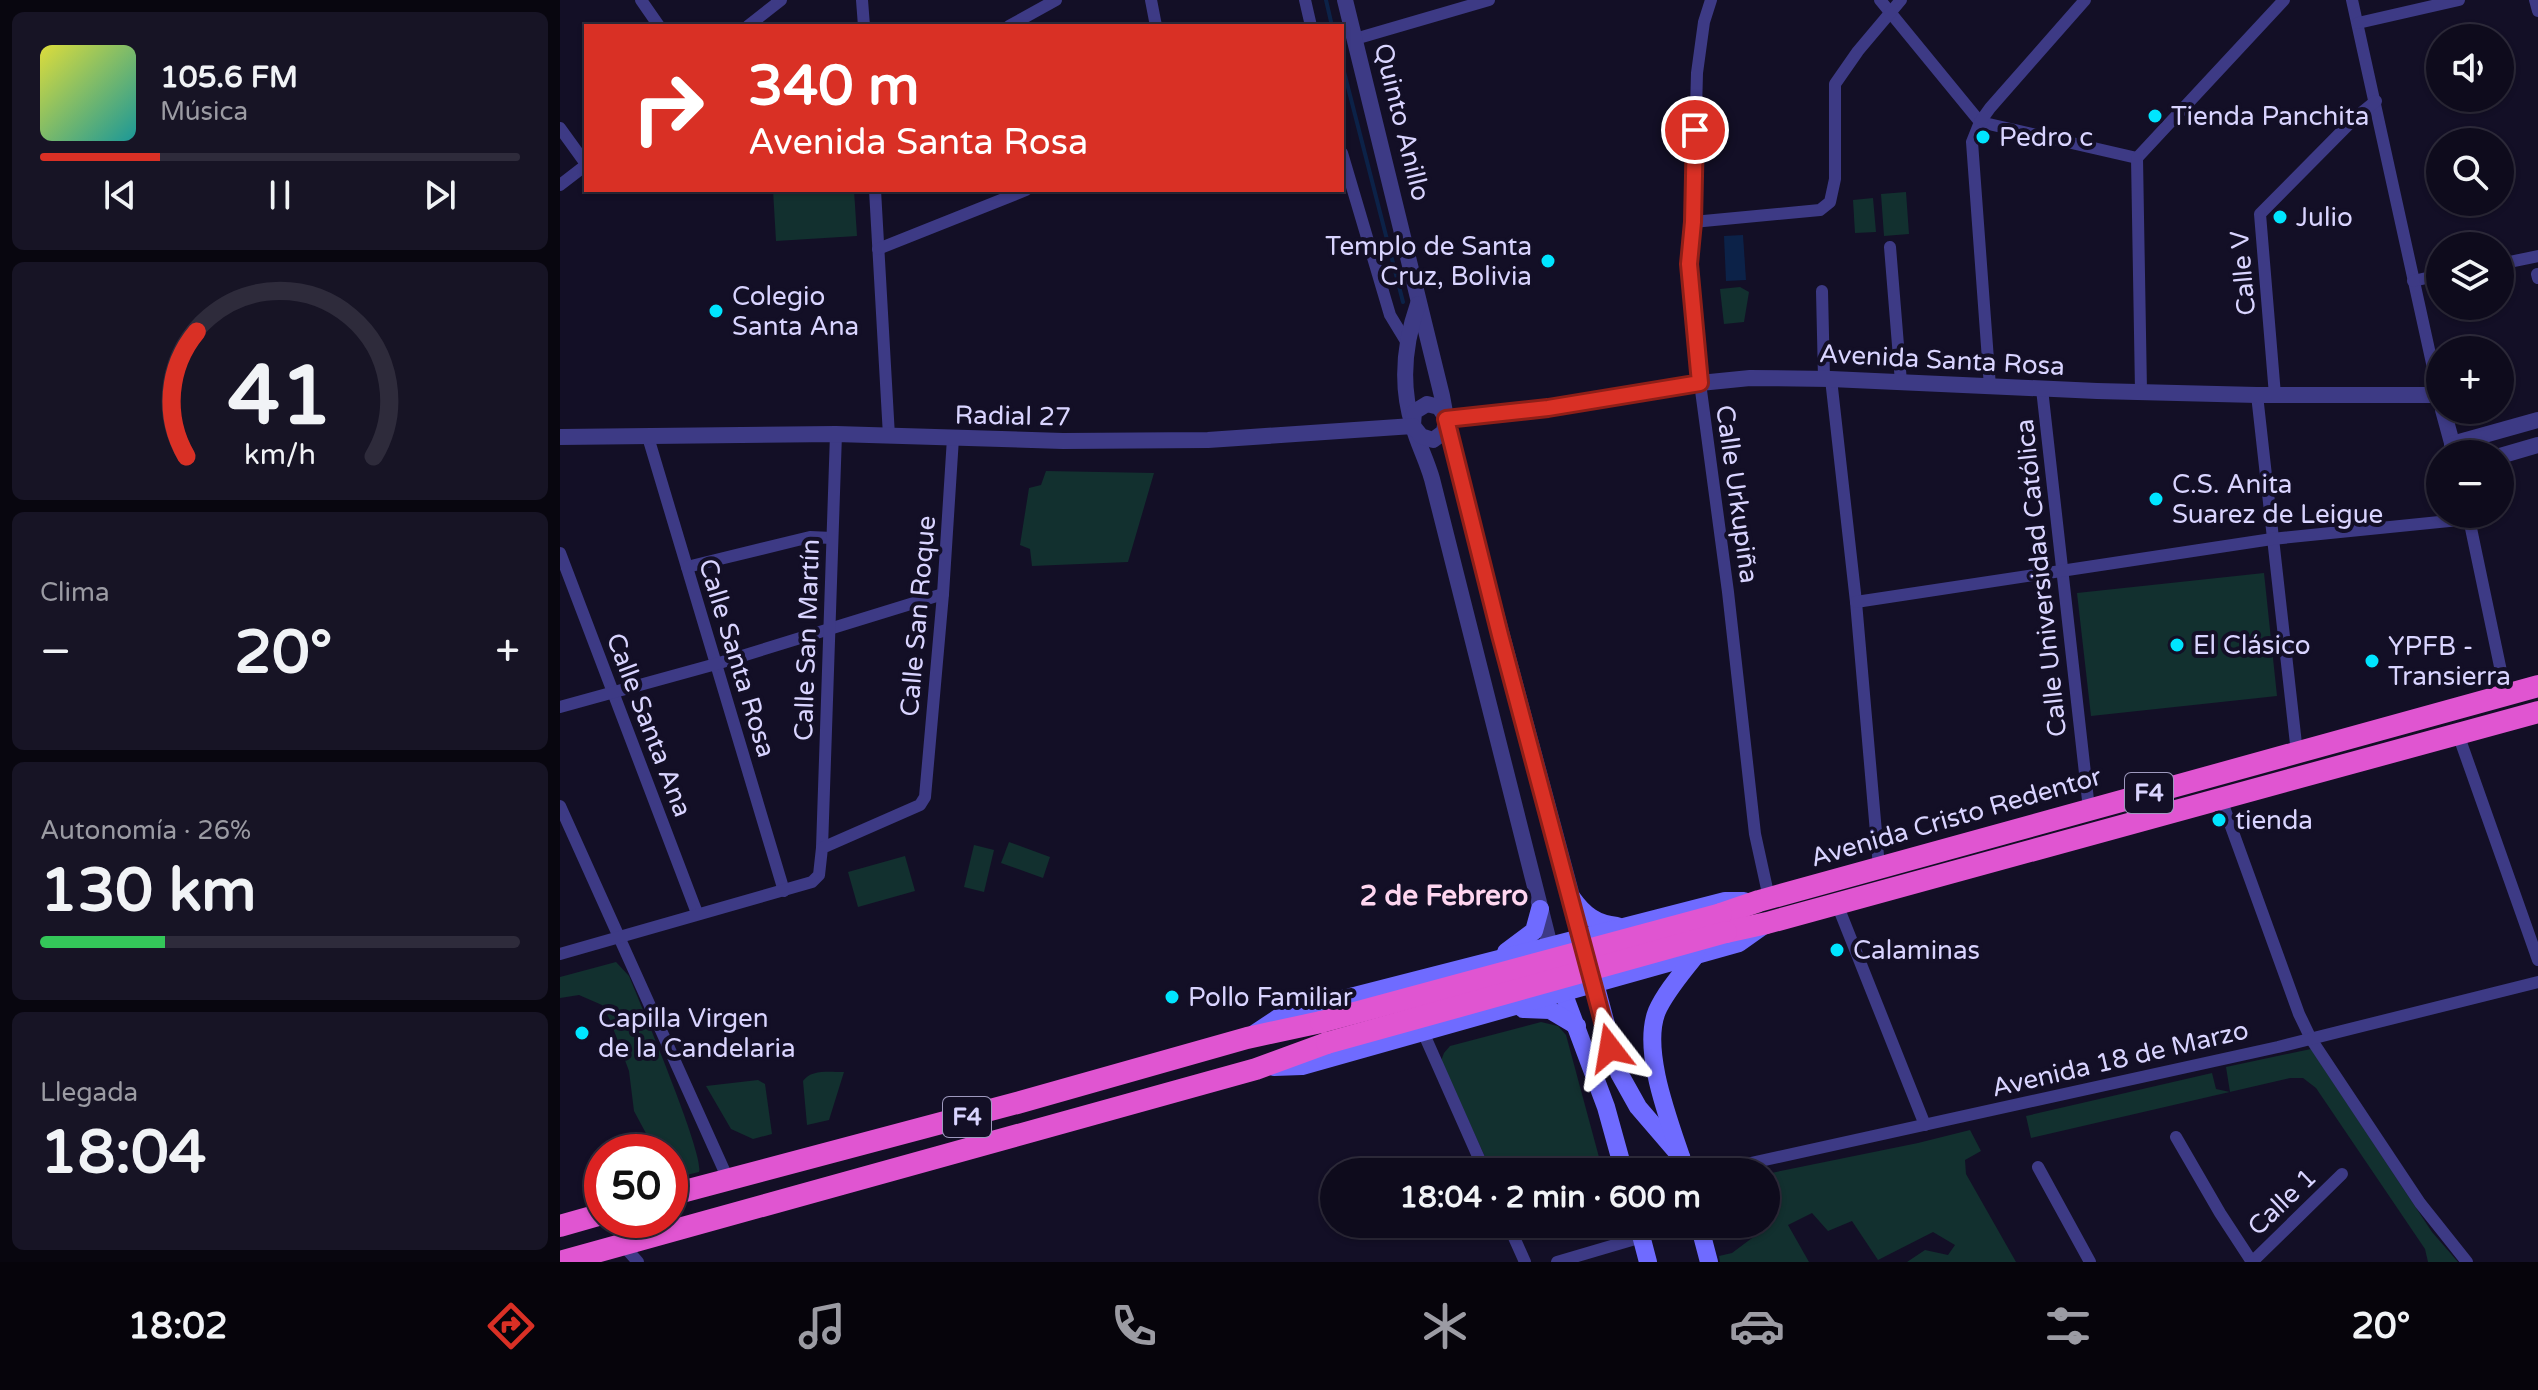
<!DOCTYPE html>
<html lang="es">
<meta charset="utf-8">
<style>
body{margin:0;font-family:"Varela Round",sans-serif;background:#171425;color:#f1f3f6;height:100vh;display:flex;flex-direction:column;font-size:30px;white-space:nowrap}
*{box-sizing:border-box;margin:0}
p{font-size:26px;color:#9b9ba3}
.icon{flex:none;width:44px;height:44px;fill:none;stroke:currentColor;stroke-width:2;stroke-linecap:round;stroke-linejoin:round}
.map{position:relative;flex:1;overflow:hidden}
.drawer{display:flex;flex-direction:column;gap:12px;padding:12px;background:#08060f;width:560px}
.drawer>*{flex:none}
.hud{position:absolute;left:24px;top:24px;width:760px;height:168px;border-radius:0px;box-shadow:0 2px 6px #0004,0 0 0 2px #2e2b3b;background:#d93025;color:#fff;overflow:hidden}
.fabs{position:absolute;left:1866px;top:24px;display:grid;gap:16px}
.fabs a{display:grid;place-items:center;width:88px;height:88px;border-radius:50%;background:#0e0b1c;box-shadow:0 2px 6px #0004,0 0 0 2px #2e2b3b;font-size:40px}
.speed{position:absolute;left:24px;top:1134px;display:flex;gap:16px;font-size:40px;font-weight:700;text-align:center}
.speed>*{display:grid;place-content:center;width:104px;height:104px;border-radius:50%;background:#0e0b1c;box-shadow:0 2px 6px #0004,0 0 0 2px #2e2b3b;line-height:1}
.speed .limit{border:12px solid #d22;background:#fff;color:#111}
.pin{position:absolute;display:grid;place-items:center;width:68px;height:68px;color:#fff;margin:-34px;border:4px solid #fff;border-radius:50%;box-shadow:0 2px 8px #0007}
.me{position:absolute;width:88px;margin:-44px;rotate:346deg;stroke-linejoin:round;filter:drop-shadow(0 0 6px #0008)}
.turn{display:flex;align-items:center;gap:28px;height:168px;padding:0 32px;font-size:36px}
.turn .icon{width:104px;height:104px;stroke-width:2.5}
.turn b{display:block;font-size:56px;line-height:68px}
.big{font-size:60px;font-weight:700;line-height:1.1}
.drawer .card{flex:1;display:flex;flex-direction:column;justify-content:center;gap:12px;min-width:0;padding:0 28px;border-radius:12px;background:#171425}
.drawer .dial{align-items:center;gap:0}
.dial svg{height:208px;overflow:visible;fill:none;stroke:#2e2b3b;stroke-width:7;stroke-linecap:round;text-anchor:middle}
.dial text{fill:#f1f3f6;stroke:none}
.song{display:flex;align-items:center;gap:24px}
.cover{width:96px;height:96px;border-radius:12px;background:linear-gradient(135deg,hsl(60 70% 55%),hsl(180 70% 35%))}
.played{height:8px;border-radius:4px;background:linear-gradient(90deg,#d93025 25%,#2e2b3b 25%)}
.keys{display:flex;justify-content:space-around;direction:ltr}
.heat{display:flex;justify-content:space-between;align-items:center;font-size:44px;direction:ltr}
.charge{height:12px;border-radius:6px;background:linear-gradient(90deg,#34c759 26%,#2e2b3b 0)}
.trip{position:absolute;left:760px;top:1158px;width:460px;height:80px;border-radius:40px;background:#0e0b1c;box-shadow:0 2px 6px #0004,0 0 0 2px #2e2b3b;font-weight:700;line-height:80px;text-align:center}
.menu{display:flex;height:128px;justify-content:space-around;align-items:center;background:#06040b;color:#9b9ba3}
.menu .icon{width:56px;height:56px}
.menu .selected{color:#d93025}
.menu b{font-size:36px;color:#f1f3f6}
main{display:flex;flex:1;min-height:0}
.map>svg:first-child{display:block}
.green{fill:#12302f}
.water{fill:#0c2248}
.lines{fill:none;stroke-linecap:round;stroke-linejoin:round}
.stream{stroke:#0c2248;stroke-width:4}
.minor{stroke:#3d3a85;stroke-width:12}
.tertiary{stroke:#3d3a85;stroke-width:16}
.secondary{stroke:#6f6bff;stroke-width:18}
.trunk{stroke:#e055d1;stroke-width:22}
.trunk-bridge{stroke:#e055d1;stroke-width:22}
.route-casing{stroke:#8d1f18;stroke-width:20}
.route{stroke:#d93025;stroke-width:14}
.poi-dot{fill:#00e5ff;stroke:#130f26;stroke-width:3}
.labels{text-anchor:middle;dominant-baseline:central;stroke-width:8;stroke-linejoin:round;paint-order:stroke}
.shield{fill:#130f26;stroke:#9e99be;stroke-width:2}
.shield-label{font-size:24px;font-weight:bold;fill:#d9d4ff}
.poi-label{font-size:26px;fill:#d9d4ff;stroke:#130f26;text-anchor:start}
.street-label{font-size:26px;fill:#d9d4ff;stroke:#130f26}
.neighbourhood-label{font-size:28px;font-weight:bold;fill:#ffd6f0;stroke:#130f26}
</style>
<main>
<section class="drawer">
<div class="card">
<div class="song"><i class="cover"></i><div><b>105.6 FM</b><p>Música</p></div></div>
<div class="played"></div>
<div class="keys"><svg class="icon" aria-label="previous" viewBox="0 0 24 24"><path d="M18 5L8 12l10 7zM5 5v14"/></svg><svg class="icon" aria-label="pause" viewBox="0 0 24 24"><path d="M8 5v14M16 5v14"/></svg><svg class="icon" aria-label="next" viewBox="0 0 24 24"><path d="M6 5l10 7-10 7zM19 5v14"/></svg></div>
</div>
<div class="card dial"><svg viewBox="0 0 100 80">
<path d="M14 69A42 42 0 1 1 86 69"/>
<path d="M14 69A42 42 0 0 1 18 21" stroke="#d93025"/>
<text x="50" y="56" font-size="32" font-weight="700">41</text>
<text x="50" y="72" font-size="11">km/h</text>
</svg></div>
<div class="card"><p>Clima</p>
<div class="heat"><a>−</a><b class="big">20°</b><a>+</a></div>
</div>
<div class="card"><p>Autonomía · 26%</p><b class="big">130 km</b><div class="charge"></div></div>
<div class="card"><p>Llegada</p><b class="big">18:04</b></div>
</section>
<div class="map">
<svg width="1978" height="1262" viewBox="0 0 1978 1262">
<rect width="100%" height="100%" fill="#130f26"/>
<!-- green -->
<g class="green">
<polygon points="213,190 294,190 297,236 216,241"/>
<polygon points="1346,192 1349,234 1324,236 1321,194"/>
<polygon points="1313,198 1316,232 1295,233 1293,200"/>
<polygon points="1180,287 1189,292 1184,322 1164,324 1160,289"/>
<polygon points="486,471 594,473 568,562 472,566 470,549 460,545 469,488 481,485"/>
<polygon points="1704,573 1717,696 1531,716 1517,593"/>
<polygon points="449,842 490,857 483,878 441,863"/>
<polygon points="414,845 434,850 424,892 404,887"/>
<polygon points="345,856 355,891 298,907 288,872"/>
<path d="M 56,962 L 69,976 C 80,1003 145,1156 139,1172 L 110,1179 L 110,1152 L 96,1152 L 74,1111 L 69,1071 L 50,1020 L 42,1005 L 19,995 L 0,998 L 0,977 Z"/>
<polygon points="981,1022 998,1026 1006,1035 1043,1172 932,1172 881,1061 884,1053 890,1046"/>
<polygon points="1751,1049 1872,1232 1898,1262 1868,1262 1865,1249 1756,1088 1743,1078 1730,1078 1471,1138 1466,1116 1652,1073 1656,1089 1670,1092 1666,1067"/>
<path d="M 284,1072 L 269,1120 L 247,1125 L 243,1081 C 251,1069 270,1072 284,1072 Z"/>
<polygon points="198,1080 205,1084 212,1134 193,1139 171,1129 146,1086"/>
<polygon points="1410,1130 1421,1151 1405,1160 1406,1174 1456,1262 1347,1262 1365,1250 1388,1255 1395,1245 1373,1232 1318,1260 1292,1221 1268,1231 1252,1213 1228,1225 1249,1262 1160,1262 1159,1256 1172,1253 1200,1232 1195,1224 1206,1224 1206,1174 1358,1143"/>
</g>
<!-- water -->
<polygon class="water" points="1183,235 1186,280 1166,281 1164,236"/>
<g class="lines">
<!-- stream -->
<g class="stream">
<polyline points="766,0 772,26"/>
<polyline points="782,64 843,302"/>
</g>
<!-- minor -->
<g class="minor">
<polyline points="81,0 99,26"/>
<polyline points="302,0 304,26"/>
<polyline points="591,0 596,26"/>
<polyline points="745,0 751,26"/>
<polyline points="1151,0 1144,22 1137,73 1133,222 1129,264 1140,383 1168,592 1195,834 1209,898"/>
<polyline points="1320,0 1420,122 1577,158"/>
<polyline points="1792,0 1879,395"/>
<polyline points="1975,0 1978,11"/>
<polyline points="1798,23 1899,0"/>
<polyline points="188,26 221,0"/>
<polyline points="449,26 496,0"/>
<polyline points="795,39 929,0"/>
<polyline points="0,128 26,164"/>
<polyline points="782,153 830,315 847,343"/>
<polyline points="0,185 26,165"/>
<polyline points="315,190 329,436"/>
<polyline points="1133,222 1260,210 1270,202 1275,179 1275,84 1298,51 1341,0"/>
<polyline points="1330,247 1341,382"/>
<polyline points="318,249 466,190"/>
<polyline points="1940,264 1978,256"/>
<polyline points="1977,274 1978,278"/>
<polyline points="1853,281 1880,275"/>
<polyline points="1262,291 1264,378"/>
<polyline points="1271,379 1296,602 1319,867"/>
<polyline points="1430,387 1412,142 1420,122 1430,108 1525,0"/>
<polyline points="1482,389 1529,809"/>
<polyline points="1581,391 1577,158 1724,0"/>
<polyline points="1697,395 1737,753"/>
<polyline points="1715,395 1700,214 1795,118 1816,101"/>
<polyline points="88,437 224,891"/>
<polyline points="1908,514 1946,695"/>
<polyline points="0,553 137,913"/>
<polyline points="127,567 250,537 272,538"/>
<polyline points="1296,602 1712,539 1909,519"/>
<polyline points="0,707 156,664 383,594"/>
<polyline points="1898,734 1978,960"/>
<polyline points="1661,799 1739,1014 1751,1039 1860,1203 1907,1262"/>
<polyline points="0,806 168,1179"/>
<polyline points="262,848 276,434"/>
<polyline points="1277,904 1365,1125"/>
<polyline points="0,954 252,882 259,875 262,848 360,805 365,797 383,594 393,438"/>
<polyline points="863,1032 925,1172"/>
<polyline points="1616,1137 1660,1213 1692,1262"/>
<polyline points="1478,1167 1530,1262"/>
<polyline points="1150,1172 1718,1047 1978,982"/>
<polyline points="948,1224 965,1262"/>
<polyline points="63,1245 78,1262"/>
<polyline points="997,1262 1082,1237"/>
<polyline points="1692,1262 1782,1174"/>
</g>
<!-- tertiary -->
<g class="tertiary">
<polyline points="785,0 882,396 891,445 1023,937"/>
<path d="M 858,304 C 844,344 840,385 853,426 C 858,444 867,461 872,479 L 990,946"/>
<polyline points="1883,410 1895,454"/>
<polyline points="886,419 988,408 1140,383 1190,378 1271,379 1537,391 1697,395 1879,395 1880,399"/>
<polyline points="853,425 854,412 867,404 879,407 886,418"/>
<polyline points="0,437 276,434 503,441 648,440 853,426 861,436 873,440 884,432 886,419"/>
<polyline points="1892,444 1978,420"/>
<polyline points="1940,456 1978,445"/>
</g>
<!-- secondary -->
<g class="secondary">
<path d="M 1012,898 C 1024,915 1036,924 1057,926"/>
<polyline points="946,952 974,931 980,909"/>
<polyline points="1032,972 1059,1073 1078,1107 1121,1157"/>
<polyline points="1000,984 1046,1107 1064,1172"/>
<polyline points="963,1009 990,1010 1017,1026"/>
<polyline points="694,1034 724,1014 1165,901 1184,901"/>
<polyline points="714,1067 742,1066 1179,943 1203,926"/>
<path d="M 1126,1172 C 1113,1130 1080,1053 1097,1011 C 1106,991 1123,972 1136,955"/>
<polyline points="1078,1224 1088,1262"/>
<polyline points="1139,1224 1149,1262"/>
</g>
<!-- trunk -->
<g class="trunk">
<polyline points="1161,914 1199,901 1978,686"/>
<polyline points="1166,932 1207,923 1978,712"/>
<polyline points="110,1195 457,1103 687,1038 761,1022"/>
<polyline points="0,1226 42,1214"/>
<polyline points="0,1262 696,1069 767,1043"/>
</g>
<!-- trunk-bridge -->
<g class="trunk-bridge">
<polyline points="761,1022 1161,914"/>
<polyline points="767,1043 1166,932"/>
</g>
</g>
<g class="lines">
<defs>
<polyline id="route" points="1050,1048 940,635 886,419 988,408 1140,383 1129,264 1133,222 1135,130"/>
</defs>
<!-- route casing -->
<use href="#route" class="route-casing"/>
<!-- route -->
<use href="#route" class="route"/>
</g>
<!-- markers -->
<g class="poi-dot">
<circle cx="1595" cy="116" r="8"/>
<circle cx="1423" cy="137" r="8"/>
<circle cx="1720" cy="217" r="8"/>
<circle cx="988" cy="261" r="8"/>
<circle cx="156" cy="311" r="8"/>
<circle cx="1596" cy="499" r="8"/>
<circle cx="1617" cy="645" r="8"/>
<circle cx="1812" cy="661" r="8"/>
<circle cx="1659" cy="820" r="8"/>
<circle cx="1277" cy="950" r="8"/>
<circle cx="612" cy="997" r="8"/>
<circle cx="22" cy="1033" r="8"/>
</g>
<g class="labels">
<!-- shield labels -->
<g class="shield">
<rect x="1565" y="773" width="48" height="40" rx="6"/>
<rect x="383" y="1097" width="48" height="40" rx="6"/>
</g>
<g class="shield-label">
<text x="1589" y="793">F4</text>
<text x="407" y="1117">F4</text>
</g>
<!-- poi labels -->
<g class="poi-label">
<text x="1611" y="116">Tienda Panchita</text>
<text x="1439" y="137">Pedro c</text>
<text x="1736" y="217">Julio</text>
<text x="972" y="246" text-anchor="end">Templo de Santa<tspan x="972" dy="30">Cruz, Bolivia</tspan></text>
<text x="172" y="296">Colegio<tspan x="172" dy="30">Santa Ana</tspan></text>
<text x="1612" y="484">C.S. Anita<tspan x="1612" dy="30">Suarez de Leigue</tspan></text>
<text x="1633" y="645">El Clásico</text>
<text x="1828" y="646">YPFB -<tspan x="1828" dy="30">Transierra</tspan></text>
<text x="1675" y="820">tienda</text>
<text x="1293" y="950">Calaminas</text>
<text x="628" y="997">Pollo Familiar</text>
<text x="38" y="1018">Capilla Virgen<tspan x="38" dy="30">de la Candelaria</tspan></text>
</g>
<!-- street labels -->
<g class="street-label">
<text transform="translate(842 122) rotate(76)">Quinto Anillo</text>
<text transform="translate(1683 273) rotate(-95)">Calle V</text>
<text transform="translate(1382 360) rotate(3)">Avenida Santa Rosa</text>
<text transform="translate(453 416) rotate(1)">Radial 27</text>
<text transform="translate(1177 494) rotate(82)">Calle Urkupiña</text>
<text transform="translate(1481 578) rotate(-96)">Calle Universidad Católica</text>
<text transform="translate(358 616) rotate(-85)">Calle San Roque</text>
<text transform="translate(247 640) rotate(-88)">Calle San Martín</text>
<text transform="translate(177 658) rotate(73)">Calle Santa Rosa</text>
<text transform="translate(89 725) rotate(69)">Calle Santa Ana</text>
<text transform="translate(1396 817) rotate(-16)">Avenida Cristo Redentor</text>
<text transform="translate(1560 1059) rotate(-13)">Avenida 18 de Marzo</text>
<text transform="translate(1722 1202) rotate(-44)">Calle 1</text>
</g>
<!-- neighbourhood labels -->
<g class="neighbourhood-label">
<text x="884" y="896">2 de Febrero</text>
</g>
</g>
</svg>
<div class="fabs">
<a><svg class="icon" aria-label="sound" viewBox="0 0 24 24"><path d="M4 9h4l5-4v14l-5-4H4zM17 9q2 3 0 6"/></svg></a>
<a><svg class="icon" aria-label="search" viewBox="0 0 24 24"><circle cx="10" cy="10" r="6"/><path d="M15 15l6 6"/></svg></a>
<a><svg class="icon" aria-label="layers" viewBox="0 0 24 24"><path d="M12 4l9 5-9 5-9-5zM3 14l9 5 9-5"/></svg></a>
<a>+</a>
<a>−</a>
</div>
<div class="speed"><div class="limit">50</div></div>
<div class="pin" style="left:1135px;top:130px;background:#d93025"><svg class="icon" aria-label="arrive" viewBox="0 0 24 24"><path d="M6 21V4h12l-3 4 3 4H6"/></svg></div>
<svg class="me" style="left:1050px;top:1048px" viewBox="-20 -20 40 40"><path d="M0-17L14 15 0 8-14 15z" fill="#d93025" stroke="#fff" stroke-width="4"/></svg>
<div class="trip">18:04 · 2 min · 600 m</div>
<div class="hud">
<div class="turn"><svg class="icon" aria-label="right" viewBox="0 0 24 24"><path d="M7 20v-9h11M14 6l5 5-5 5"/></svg><div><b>340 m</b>Avenida Santa Rosa</div></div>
</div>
</div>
</main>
<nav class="menu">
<b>18:02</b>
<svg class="icon selected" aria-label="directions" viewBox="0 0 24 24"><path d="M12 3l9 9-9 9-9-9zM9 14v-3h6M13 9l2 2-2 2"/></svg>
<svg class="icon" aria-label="music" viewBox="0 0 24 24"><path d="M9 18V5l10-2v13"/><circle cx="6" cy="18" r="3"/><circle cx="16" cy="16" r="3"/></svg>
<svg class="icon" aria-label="phone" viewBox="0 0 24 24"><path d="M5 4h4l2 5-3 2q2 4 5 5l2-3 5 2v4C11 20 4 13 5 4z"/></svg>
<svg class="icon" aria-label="climate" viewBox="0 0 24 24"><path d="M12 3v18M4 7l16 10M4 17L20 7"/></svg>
<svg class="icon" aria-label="car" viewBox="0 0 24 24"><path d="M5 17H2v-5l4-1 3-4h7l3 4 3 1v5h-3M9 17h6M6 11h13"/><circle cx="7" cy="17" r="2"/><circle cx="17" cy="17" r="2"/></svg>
<svg class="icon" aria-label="filters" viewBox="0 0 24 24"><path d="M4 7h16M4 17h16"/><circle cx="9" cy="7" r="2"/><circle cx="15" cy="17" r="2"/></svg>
<b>20°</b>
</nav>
